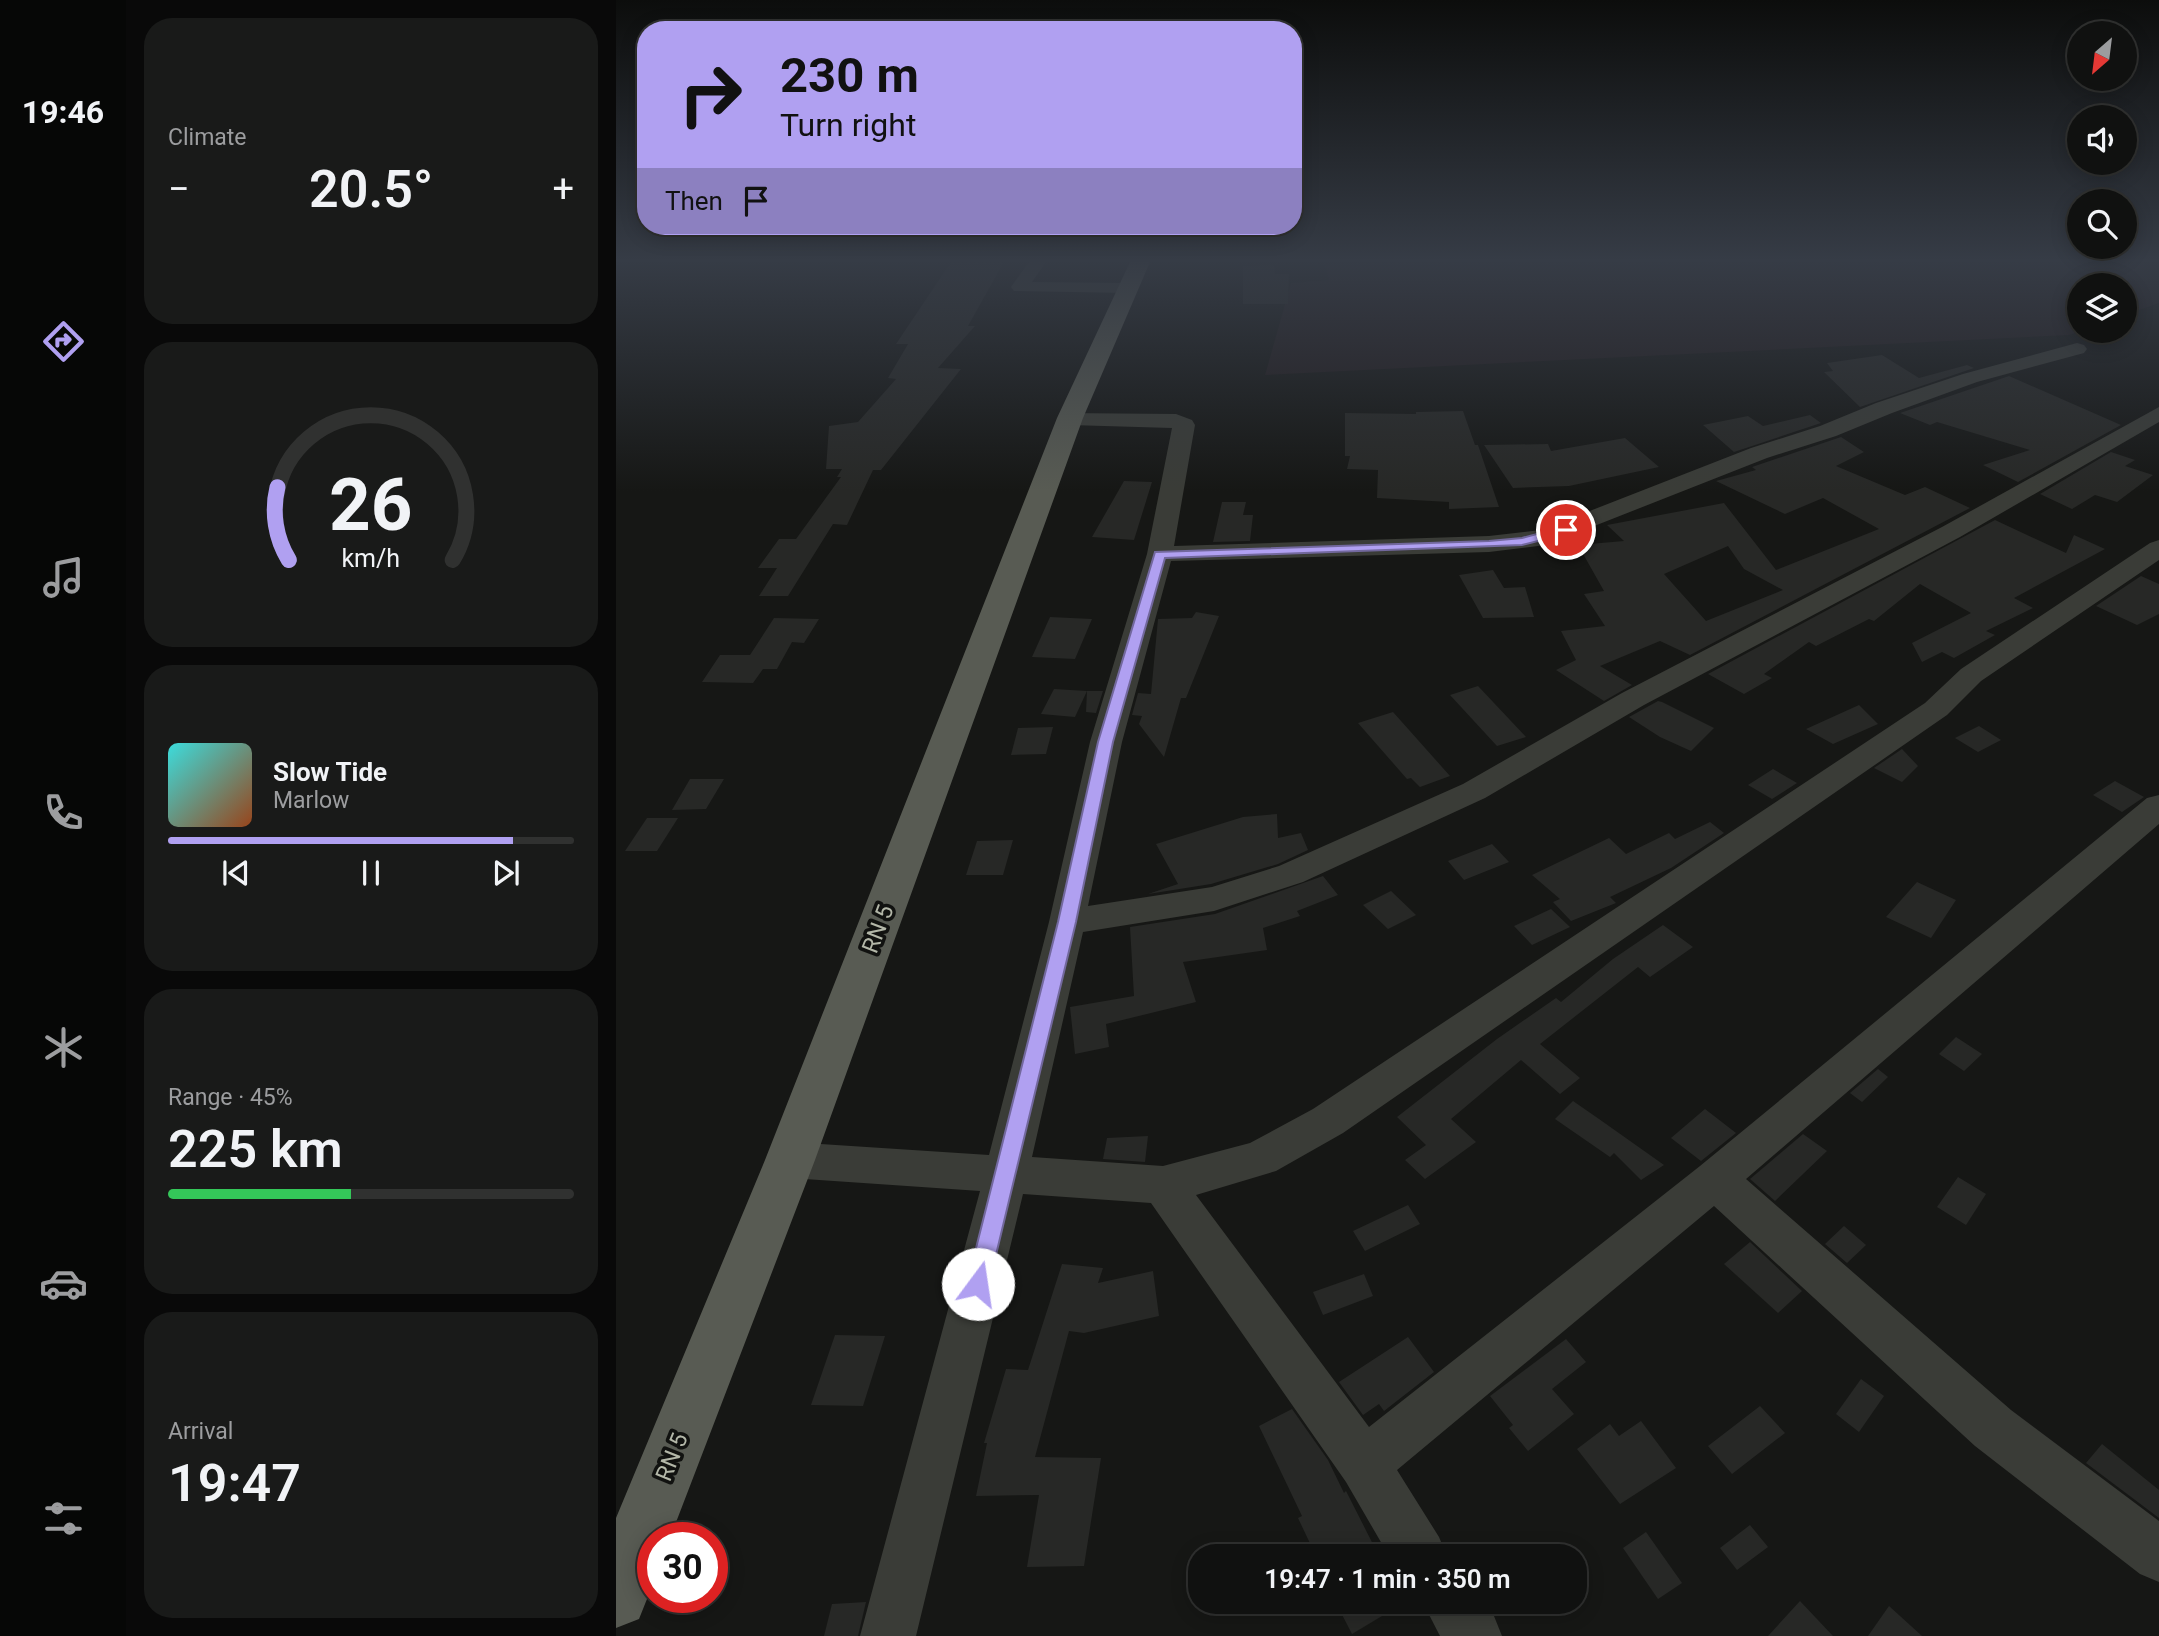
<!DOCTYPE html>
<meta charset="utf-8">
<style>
body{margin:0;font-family:Roboto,sans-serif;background:#191a19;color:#f1f3f6;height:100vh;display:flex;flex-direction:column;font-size:26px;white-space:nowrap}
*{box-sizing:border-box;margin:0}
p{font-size:23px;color:#9c9d9f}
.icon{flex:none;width:38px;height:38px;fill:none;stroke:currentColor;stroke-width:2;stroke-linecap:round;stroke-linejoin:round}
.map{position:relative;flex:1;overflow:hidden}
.sheet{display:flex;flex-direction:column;gap:18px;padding:18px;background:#090909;width:490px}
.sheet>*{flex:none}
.guide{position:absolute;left:21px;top:21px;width:665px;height:214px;border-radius:28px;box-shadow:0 4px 18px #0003,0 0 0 2px #303130;background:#b0a0f1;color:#111;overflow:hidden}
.needle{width:46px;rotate:208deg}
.fabs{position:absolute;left:1451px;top:21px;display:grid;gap:14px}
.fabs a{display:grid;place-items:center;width:70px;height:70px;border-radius:50%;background:#101110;box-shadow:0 4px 18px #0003,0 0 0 2px #303130;font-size:35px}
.speed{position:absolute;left:21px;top:1522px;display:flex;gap:14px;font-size:35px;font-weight:700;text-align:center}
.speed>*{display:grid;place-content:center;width:91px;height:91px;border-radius:50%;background:#101110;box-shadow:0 4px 18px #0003,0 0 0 2px #303130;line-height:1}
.speed .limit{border:10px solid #d22;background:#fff;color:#111}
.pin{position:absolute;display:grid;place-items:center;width:60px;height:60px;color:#fff;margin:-30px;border:4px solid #fff;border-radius:50%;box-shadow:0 2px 7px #0007}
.me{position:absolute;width:77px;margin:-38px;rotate:14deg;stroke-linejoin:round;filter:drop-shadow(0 0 5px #0008)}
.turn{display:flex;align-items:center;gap:24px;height:147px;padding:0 28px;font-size:32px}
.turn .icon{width:91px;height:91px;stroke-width:2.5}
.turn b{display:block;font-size:49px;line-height:60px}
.then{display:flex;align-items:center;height:66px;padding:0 28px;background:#0003;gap:14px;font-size:26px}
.big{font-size:52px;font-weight:600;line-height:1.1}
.sheet .card{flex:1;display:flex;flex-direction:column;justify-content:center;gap:10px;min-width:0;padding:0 24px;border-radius:28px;background:#191a19}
.sheet .dial{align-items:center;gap:0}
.dial svg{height:182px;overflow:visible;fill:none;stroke:#303130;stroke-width:7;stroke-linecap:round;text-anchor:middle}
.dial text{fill:#f1f3f6;stroke:none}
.song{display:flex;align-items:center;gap:21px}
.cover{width:84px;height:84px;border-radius:10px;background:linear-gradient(135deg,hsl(180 70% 55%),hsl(20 70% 35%))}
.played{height:7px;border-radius:4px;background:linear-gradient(90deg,#b0a0f1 85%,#303130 85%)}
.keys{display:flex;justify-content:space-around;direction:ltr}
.heat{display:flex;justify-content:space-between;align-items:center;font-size:38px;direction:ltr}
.charge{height:10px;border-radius:5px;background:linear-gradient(90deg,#34c759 45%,#303130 0)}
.trip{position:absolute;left:572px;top:1544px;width:399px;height:70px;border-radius:28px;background:#101110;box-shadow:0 4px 18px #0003,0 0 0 2px #303130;font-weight:600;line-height:70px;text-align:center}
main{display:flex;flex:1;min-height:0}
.tab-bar{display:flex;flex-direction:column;width:126px;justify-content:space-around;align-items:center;background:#060706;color:#9c9d9f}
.tab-bar .icon{width:49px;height:49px}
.tab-bar .selected{color:#b0a0f1}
.tab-bar b{font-size:32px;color:#f1f3f6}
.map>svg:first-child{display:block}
.green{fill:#221c1e}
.building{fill:#272826;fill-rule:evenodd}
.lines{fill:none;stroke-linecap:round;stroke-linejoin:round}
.minor{fill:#3a3c37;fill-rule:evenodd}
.major{fill:#585b53;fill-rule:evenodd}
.route{fill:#b0a0f1;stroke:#72689d;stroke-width:2}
.labels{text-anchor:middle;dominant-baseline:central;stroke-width:7;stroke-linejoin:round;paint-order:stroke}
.street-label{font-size:23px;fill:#b3b7a8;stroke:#111210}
</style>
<main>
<nav class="tab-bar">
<b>19:46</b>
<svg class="icon selected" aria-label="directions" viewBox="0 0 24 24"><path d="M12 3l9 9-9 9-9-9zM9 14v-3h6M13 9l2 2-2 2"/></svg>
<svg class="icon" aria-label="music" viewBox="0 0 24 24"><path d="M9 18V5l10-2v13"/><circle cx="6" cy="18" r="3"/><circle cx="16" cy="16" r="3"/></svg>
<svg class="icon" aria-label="phone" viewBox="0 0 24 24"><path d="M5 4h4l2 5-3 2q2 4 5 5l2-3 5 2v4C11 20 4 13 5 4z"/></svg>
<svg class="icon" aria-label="climate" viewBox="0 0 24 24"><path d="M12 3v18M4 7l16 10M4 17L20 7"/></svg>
<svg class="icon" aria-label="car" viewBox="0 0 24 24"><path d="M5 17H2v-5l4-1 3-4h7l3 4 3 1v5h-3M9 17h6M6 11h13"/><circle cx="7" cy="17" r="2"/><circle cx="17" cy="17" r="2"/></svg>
<svg class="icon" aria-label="filters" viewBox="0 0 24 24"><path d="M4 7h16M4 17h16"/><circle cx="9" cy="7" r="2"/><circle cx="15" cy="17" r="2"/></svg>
</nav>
<section class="sheet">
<div class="card"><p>Climate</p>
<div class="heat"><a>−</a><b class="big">20.5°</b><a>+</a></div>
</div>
<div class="card dial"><svg viewBox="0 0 100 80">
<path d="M14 69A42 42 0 1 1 86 69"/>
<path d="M14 69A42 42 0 0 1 9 37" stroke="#b0a0f1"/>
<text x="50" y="56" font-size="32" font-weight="700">26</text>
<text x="50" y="72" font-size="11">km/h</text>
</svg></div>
<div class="card">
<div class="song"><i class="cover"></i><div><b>Slow Tide</b><p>Marlow</p></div></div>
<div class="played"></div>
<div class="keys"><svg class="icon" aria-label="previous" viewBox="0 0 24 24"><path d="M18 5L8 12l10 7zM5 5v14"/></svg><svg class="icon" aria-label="pause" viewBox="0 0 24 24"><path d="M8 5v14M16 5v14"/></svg><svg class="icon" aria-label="next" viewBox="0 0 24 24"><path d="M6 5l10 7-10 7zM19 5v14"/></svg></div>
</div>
<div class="card"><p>Range · 45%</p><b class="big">225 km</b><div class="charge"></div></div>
<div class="card"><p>Arrival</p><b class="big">19:47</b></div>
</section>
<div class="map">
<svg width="1543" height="1636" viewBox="0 0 1543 1636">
<rect width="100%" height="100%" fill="#161715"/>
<!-- green -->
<polygon class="green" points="761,262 1543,262 1543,303 1509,315 1508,285 1463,285 1463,331 1465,331 1453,335 649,375 675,283 713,280 709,265"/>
<!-- building -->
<g class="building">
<polygon points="335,262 388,262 352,326 359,326 322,368 345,369 265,470 257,470 231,525 217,524 172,596 143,596 161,568 142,568 163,539 180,539 225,477 221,477 226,469 210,469 213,426 242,422 280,379 272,378 292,344 280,344"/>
<polygon points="658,265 659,274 673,274 672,304 627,304 627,266"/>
<polygon points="1266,355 1303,378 1351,365 1358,368 1244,407 1208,372 1217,371 1211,363"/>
<polygon points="1393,376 1505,425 1402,482 1367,465 1414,450 1321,422 1314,425 1284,413"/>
<polygon points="847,411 859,445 862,445 883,507 833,509 833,502 761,498 762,470 731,469 734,456 729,456 729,413 800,414 800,412"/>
<polygon points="1194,415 1205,423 1118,452 1087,425 1132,416 1147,426"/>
<path d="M 1225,437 L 1248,452 L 1220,466 L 1289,495 L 1309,487 L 1354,508 L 1074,655 L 1044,641 L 984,666 L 1016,685 L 988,701 L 940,670 L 960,660 L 945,631 L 989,626 L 968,594 L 988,591 L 962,545 L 1008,541 L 991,525 L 1108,503 L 1160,570 L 1263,529 L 1207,498 L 1169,514 L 1100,481 L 1140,470 L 1136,467 ZM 1112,546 L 1128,569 L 1167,590 L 1090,621 L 1048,574 Z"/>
<polygon points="1009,438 1043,467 953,486 897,488 868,445 932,444 935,451"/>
<polygon points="1495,452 1519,460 1509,466 1537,475 1501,502 1479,495 1456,509 1424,494"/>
<polygon points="508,481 536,482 518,540 476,537"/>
<polygon points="606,502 630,502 627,515 637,515 634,541 597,542"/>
<polygon points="1379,520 1450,553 1458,535 1489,549 1398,598 1417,608 1370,631 1379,635 1338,658 1326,652 1306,662 1296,643 1355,613 1304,584 1258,621 1253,619 1200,646 1193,642 1148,674 1156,678 1128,694 1092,674"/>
<polygon points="877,570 888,588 909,587 918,617 867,618 843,575"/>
<polygon points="1525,576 1543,584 1543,614 1521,625 1480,606"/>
<polygon points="580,612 603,616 570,698 565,698 548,757 523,724 526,716 516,715 522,693 535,694 542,619 576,618"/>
<polygon points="434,617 476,619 459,659 416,657"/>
<polygon points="158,618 203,619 188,643 176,642 161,669 147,669 137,683 86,682 104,655 134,655"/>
<polygon points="862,686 910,737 881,746 834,695"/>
<polygon points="438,689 471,691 459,717 425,714"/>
<polygon points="471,691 487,691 480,713 470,712"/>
<polygon points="1042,701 1046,702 1098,728 1075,751 1044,737 1013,717"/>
<polygon points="1243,705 1262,724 1217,744 1190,729"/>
<polygon points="777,712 834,776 804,787 795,778 791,779 742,723"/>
<polygon points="1363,726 1385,740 1362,752 1339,738"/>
<polygon points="437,727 430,754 395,755 402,728"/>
<polygon points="1286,749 1302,766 1286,782 1258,768"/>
<polygon points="1157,769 1181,783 1156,799 1132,785"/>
<polygon points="74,779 108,779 90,809 56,810"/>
<polygon points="1499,781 1528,797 1506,812 1477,795"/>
<polygon points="661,814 662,838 685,833 692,850 662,864 595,884 532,894 562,884 540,844 627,817"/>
<polygon points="31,818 62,818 41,851 9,851"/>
<polygon points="1094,822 1108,833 1055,868 994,897 1000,903 955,921 937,902 944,899 916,875 993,838 1010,854 1053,833 1059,839"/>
<polygon points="397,840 387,875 350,875 361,841"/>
<polygon points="876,844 893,862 848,880 832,861"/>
<polygon points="707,876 722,895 681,911 684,916 647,928 651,950 567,962 580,1002 490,1024 493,1047 459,1054 454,1007 518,996 514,927 599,914"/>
<polygon points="1301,882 1340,900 1315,938 1270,917"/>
<polygon points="775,891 800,915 772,929 747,905"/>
<polygon points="935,909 954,927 916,945 898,926"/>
<polygon points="1047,925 1077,947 1034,977 1022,967 924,1044 964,1078 944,1094 905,1060 835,1119 860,1142 809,1179 789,1160 810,1145 781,1117 881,1039 940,998 945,1002 997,959"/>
<polygon points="1340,1037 1366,1054 1348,1071 1323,1054"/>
<polygon points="1262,1069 1272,1077 1246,1102 1234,1093"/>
<polygon points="957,1101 983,1119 1048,1165 1025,1180 998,1153 994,1157 939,1119"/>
<polygon points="1089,1109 1120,1133 1085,1161 1055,1138"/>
<polygon points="1187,1134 1211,1151 1159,1201 1134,1179"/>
<polygon points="532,1136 529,1162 487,1159 491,1138"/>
<polygon points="1342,1177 1370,1194 1350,1225 1321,1207"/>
<polygon points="792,1205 804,1224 749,1251 737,1231"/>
<polygon points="1228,1226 1250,1245 1231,1263 1209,1244"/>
<polygon points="1134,1242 1186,1291 1162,1313 1108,1264"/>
<polygon points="446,1264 487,1268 482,1283 537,1271 543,1316 468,1333 453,1331 419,1457 485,1458 468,1566 411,1567 423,1495 360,1496 371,1443 368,1443 390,1369 412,1370"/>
<polygon points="748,1274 757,1296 707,1315 697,1292"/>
<polygon points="219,1335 269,1336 247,1406 195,1405"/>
<polygon points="792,1337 818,1372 768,1411 763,1404 747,1415 723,1382"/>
<polygon points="950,1339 970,1362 936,1389 958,1414 912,1451 893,1428 897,1425 874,1396"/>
<polygon points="1245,1379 1268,1396 1243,1432 1220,1414"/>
<polygon points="1144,1406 1169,1433 1116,1474 1092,1446"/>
<polygon points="676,1409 712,1460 728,1493 730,1491 763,1556 700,1556 682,1518 686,1516 643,1426"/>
<polygon points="1025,1421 1060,1468 1004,1504 961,1449 994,1424 1003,1436"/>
<polygon points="1486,1444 1543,1490 1543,1518 1470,1463"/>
<polygon points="1134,1525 1152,1547 1121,1570 1104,1548"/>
<polygon points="1030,1532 1066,1583 1042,1599 1007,1548"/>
<polygon points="719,1601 791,1601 736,1634"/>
<polygon points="1184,1601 1217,1636 1152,1636"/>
<polygon points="250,1602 242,1636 208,1636 216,1604"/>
<polygon points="1273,1606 1306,1636 1252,1636"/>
</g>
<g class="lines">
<!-- minor -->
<g class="minor">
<polygon points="413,262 430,262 416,282 512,283 521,288 512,293 398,291 395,287"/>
<polygon points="1461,343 1468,345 1471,349 1468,353 1361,382 1276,413 1220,436 1151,458 930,545 873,552 555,561 506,742 472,906 596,887 663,866 847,784 1006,693 1326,527 1543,407 1543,422 1344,537 1028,705 869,798 687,882 598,911 467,932 416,1157 547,1166 634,1143 697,1109 1309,703 1345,669 1534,543 1543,540 1543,560 1365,681 1331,715 727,1133 660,1171 580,1195 753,1427 1084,1166 1531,798 1543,795 1543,824 1130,1179 1395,1410 1543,1521 1543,1582 1524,1574 1359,1446 1098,1206 781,1470 823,1537 831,1556 773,1556 730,1482 535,1203 407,1194 300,1636 244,1636 364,1191 174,1178 159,1173 152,1160 159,1147 174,1142 373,1155 433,922 474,742 531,554 556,428 454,425 446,423 443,418 446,413 560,414 576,420 579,425 558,546 873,536 925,530 1135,448 1204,426 1260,403 1347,374"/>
<polygon points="806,1601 868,1601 878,1616 886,1636 824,1636"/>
</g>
<!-- major -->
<polygon class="major" points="514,262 534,262 467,418 199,1160 54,1538 37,1538 37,1584 23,1619 0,1628 0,1518 149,1160 441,418"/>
</g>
<!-- sky -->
<linearGradient id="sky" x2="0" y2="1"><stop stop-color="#0c0d0c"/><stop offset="0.53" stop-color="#363c46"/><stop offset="1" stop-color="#363c46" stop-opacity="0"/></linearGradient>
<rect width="1543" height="491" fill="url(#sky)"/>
<!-- route -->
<polygon class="route" points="950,526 954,528 954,533 906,545 549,558 497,742 460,922 373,1284 370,1291 362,1294 354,1291 351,1284 442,922 482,742 539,552 873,541 906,538"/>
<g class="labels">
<!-- street labels -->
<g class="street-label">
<text transform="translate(262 929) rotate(-69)">RN 5</text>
<text transform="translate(56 1457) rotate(-68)">RN 5</text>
</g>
</g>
</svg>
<div class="fabs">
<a><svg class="needle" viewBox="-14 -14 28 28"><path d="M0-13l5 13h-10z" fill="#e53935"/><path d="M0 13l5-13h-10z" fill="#9c9d9f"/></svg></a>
<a><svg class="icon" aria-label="sound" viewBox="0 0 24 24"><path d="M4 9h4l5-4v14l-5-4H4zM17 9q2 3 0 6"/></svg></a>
<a><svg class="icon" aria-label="search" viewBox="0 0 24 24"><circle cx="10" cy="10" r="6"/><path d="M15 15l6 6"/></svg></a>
<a><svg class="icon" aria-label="layers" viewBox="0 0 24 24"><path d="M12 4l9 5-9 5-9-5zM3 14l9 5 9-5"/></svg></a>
</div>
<div class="speed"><div class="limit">30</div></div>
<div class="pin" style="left:950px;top:530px;background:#d93025"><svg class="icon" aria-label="arrive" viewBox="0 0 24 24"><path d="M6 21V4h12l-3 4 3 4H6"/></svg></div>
<svg class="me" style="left:362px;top:1284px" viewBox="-20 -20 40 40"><circle r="19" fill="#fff"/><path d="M0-13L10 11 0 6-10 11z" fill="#b0a0f1"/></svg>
<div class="trip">19:47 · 1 min · 350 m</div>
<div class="guide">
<div class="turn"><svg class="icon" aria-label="right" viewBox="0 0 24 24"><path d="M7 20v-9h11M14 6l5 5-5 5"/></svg><div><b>230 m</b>Turn right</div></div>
<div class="then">Then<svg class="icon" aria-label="arrive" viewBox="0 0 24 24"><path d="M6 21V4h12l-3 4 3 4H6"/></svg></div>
</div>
</div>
</main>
